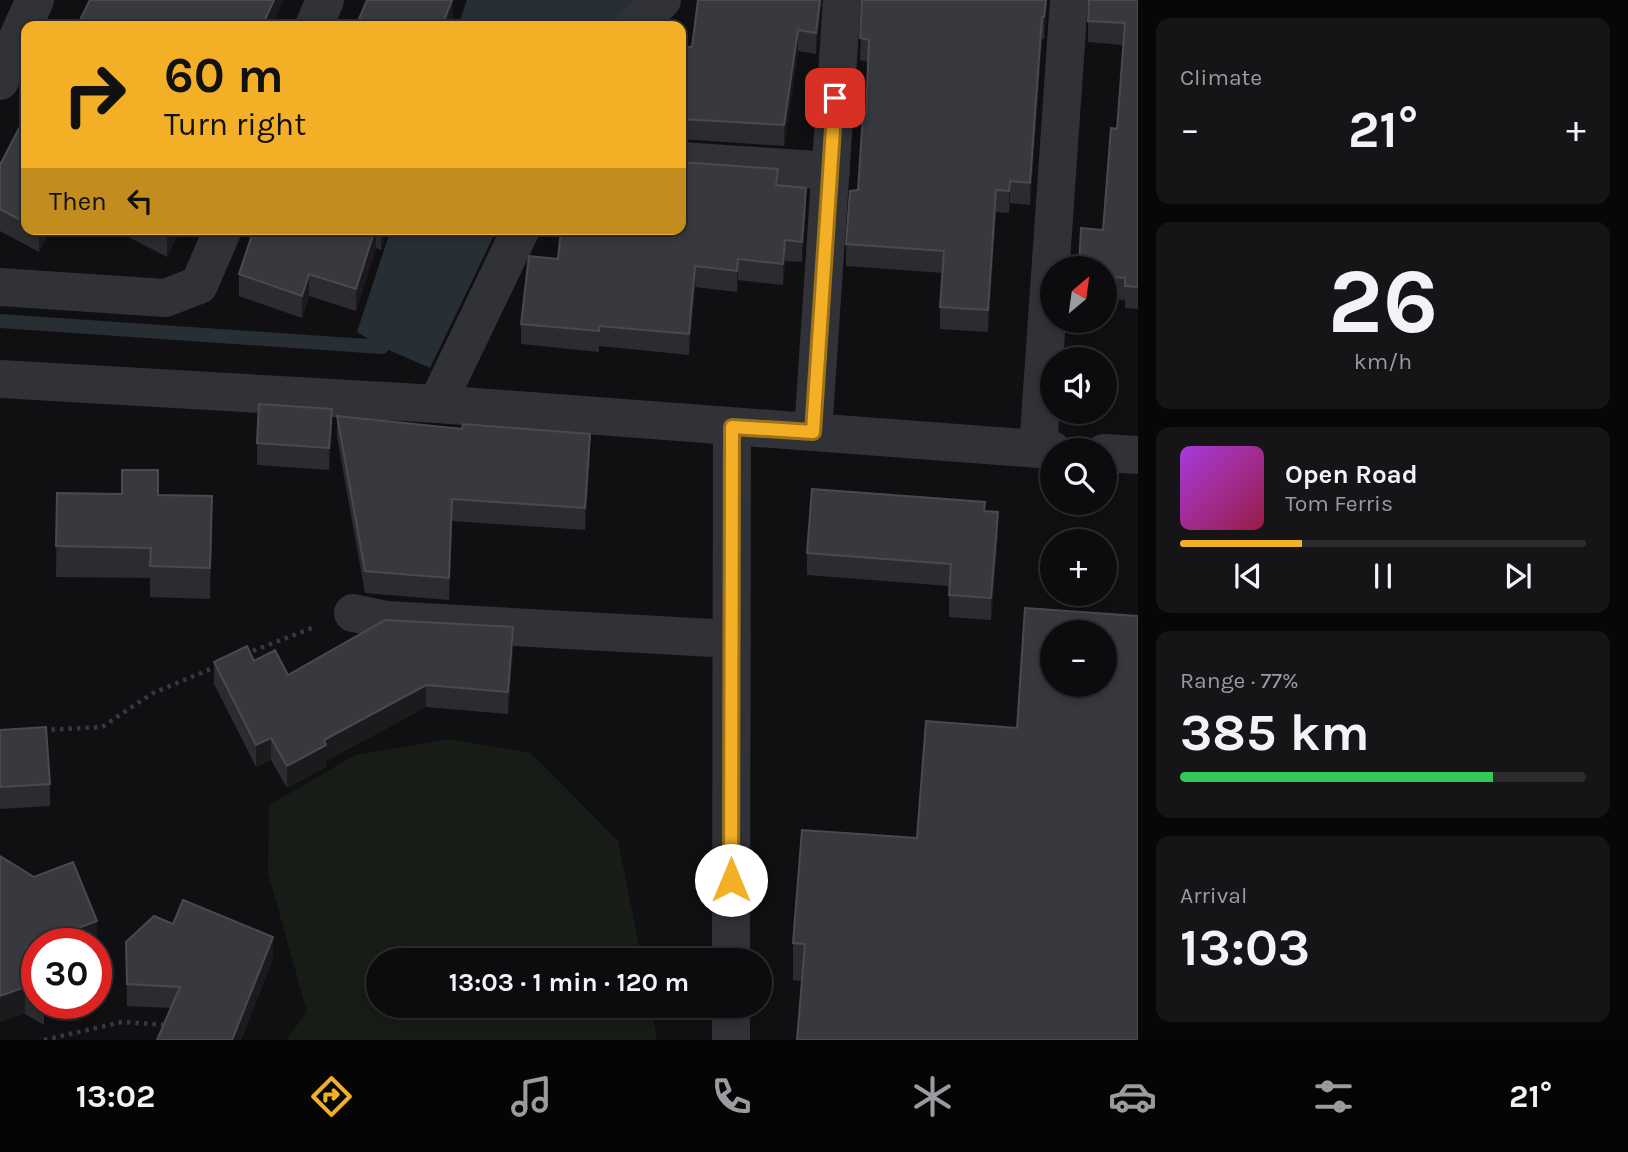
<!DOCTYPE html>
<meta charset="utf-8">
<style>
body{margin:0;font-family:Karla,sans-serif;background:#151517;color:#f1f3f6;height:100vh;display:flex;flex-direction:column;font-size:26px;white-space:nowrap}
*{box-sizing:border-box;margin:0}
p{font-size:23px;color:#9a9b9e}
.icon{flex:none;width:38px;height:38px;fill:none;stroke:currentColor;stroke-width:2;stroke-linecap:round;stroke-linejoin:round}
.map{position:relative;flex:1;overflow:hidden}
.details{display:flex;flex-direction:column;gap:18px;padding:18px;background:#070708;width:490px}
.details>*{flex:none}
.hud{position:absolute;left:21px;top:21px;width:665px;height:214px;border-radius:14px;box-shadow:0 4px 10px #0003,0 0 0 2px #2c2c2e;background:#f3b027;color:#111;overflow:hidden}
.needle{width:46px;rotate:29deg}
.buttons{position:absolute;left:1040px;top:256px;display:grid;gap:14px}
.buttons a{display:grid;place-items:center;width:77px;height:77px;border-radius:50%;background:#0c0c0e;box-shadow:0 4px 10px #0003,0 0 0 2px #2c2c2e;font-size:35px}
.speed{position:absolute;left:21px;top:928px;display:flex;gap:14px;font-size:35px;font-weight:700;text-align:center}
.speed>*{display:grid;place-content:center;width:91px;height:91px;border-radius:50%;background:#0c0c0e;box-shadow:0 4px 10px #0003,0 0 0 2px #2c2c2e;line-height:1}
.speed .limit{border:10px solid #d22;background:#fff;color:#111}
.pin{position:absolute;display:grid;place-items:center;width:60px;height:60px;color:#fff;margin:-30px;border-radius:14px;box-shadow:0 4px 10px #0006}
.me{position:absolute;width:77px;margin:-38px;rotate:0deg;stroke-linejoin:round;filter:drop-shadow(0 0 5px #0008)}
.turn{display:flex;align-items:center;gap:24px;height:147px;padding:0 28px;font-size:32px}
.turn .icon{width:91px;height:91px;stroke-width:2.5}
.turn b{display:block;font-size:49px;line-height:60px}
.then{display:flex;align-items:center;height:66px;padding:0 28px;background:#0003;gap:14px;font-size:26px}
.big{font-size:52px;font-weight:700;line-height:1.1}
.details .widget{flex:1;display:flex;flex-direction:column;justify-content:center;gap:10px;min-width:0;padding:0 24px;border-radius:14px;background:#151517}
.details .dial{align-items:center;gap:0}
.dial b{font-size:91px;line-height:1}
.song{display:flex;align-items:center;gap:21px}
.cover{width:84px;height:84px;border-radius:10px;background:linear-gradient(135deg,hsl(280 70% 55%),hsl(340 70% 35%))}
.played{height:7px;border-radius:4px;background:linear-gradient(90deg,#f3b027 30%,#2c2c2e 30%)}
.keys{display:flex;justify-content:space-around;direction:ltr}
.heat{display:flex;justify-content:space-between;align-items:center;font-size:38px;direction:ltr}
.charge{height:10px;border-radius:5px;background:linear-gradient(90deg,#34c759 77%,#2c2c2e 0)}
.trip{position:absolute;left:366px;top:948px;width:406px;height:70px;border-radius:35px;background:#0c0c0e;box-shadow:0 4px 10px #0003,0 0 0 2px #2c2c2e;font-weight:700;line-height:70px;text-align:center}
.tab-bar{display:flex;height:112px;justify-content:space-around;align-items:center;background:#050506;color:#9a9b9e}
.tab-bar .icon{width:49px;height:49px}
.tab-bar .on{color:#f3b027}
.tab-bar b{font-size:32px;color:#f1f3f6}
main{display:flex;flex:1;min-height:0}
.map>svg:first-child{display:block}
.green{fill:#171c17}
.water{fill:#272f35}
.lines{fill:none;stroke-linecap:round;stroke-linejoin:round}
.stream{stroke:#272f35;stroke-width:14}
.path{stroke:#37393e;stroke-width:4.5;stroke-dasharray:3.5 5;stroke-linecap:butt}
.street{stroke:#313237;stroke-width:38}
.wall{fill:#2c2c30}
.shaded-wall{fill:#1b1b1e}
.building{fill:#38393e;stroke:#494a50;stroke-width:2;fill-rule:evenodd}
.route-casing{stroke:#9e7219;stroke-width:18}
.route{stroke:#f3b027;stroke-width:12}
</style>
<main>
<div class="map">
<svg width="1138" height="1040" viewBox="0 0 1138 1040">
<rect width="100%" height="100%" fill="#101012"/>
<!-- green -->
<polygon class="green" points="449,739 531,753 618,841 642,961 378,961 378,1006 651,1006 657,1040 286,1040 307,1012 268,873 269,805 355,755"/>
<!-- water -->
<g class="water">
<polygon points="467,0 638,0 609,26 458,26"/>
<polygon points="391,229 497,229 430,368 382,347 357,332"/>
</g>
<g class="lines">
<!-- stream -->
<polyline class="stream" points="0,321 382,347"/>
<!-- path -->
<g class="path">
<polyline points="245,654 312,628"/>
<polyline points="43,730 102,727 153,693 218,666"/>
<polyline points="44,1040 122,1022 166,1025"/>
</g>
<!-- street -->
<g class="street">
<polyline points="314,26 325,0"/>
<polyline points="634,26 662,0"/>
<polyline points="0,81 10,54 35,0"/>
<polyline points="681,161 831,171"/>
<polyline points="0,287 165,298 199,285 223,229"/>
<polyline points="0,379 437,404 1052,450"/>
<polyline points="437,404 521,229"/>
<polyline points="813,432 842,0"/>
<polyline points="1038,449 1069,0"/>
<polyline points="1104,453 1138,455"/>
<polyline points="353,613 387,620 732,639"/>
<polyline points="731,961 732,427"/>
<polyline points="731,1040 731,1006"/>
</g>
</g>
<!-- wall -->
<g class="wall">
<polygon points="822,0 816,54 798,51 784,146 681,139 681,46 692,47"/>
<polygon points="862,0 1047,0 1044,39 1042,39 1030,205 1010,203 1009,213 996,212 988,332 940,329 940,307 943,273 846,266 846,244 858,190 866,114 868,62 860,60"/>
<polygon points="1138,0 1138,309 1125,308 1125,300 1104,298 1103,230 1117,129 1123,45 1088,42 1088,21"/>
<polygon points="26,115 26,229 51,229 39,252 0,231 0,165"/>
<polygon points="778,185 806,209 802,262 785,261 783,285 738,280 737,292 695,287 689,355 599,346 599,352 521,344 521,324 558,259"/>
<polygon points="113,229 180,229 167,257"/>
<polygon points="254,229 387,229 381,250 376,248 356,311 309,296 302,318 239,296 239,274"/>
<polygon points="337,416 590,456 585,530 452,521 449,600 365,593 337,437"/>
<polygon points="332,430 329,470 257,465 257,443"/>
<polygon points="57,493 158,495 212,526 210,599 150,597 150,578 56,577"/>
<polygon points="985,511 998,534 991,620 949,617 949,586 807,575 807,553"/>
<polygon points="513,649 508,714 426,707 326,761 326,767 287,788 271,760 256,767 214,684 214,662 254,661 288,675"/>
<polygon points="1017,728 802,981 793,980 793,943 917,838"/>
<polygon points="0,730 50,784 50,806 0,809"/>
<polygon points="0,856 97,947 37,943 37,970 34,971 37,979 37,1003 44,1003 44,1025 25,1014"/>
<polygon points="173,924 273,959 241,1040 157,1040 171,1008 127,1006 126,942"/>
</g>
<!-- shaded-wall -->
<g class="shaded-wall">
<polygon points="274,0 284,0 272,26 262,26"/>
<polygon points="452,0 453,0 453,19 451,26 442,26"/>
<polygon points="820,0 822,0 816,54 816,33"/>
<polygon points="1046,0 1047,0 1044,39 1044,17"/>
<polygon points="1042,17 1042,39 1030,205 1030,183"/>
<polygon points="798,30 798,51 784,146 784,125"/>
<polygon points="682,118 682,139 681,139 681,119"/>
<polygon points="1010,181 1010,203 1009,213 1009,191"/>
<polygon points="806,188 806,209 802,262 802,242"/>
<polygon points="996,190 996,212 988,332 988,310"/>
<polygon points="39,229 51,229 39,252"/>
<polygon points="169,229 180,229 167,257 167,235"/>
<polygon points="375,229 376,229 376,248 356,311 356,289"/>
<polygon points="381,229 387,229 381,250"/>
<polygon points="785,240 785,261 783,285 783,264"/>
<polygon points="738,259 738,280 737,292 737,271"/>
<polygon points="695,266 695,287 689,355 689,334"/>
<polygon points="309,274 309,296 302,318 302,296"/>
<polygon points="332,409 332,430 329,470 329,448"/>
<polygon points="590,434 590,456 585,530 585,508"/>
<polygon points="212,496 212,526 210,599 210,568"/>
<polygon points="452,499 452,521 449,600 449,578"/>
<polygon points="998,512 998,534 991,620 991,598"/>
<polygon points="513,627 513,649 508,714 508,692"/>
<polygon points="426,685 426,707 326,761 326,767 287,788 287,766 324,740"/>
<polygon points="271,738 271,760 256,767 256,745"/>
<polygon points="97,921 97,947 96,943 37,943"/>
<polygon points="273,937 273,959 241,1040 232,1040"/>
<polygon points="37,943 37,970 26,974 26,948"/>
<polygon points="25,987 25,1014 0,1022 0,996"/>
</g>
<!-- building -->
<g class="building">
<polygon points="90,0 274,0 262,26 77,26"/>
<polygon points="367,0 452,0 442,26 356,26"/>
<polygon points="698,0 820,0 816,33 798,30 784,125 681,119 681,46 692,47"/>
<polygon points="862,0 1046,0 1044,17 1042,17 1030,183 1010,181 1009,191 996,190 988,310 940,307 944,251 846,244 850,191 858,190 863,114 866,114 869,40 860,38"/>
<polygon points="1089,0 1138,0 1138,287 1125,286 1125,278 1104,276 1104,268 1079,268 1081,228 1103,230 1111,128 1117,129 1125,23 1088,21"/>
<polygon points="26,115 26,223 0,209 0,165"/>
<polygon points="681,162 778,169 776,185 806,188 802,242 785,240 783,264 738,259 737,271 695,266 689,334 599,326 599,331 521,324 529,256 558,259 561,229 681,229"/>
<polygon points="156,229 169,229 167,235"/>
<polygon points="254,229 375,229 356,289 309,274 302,296 239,274"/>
<polygon points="259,404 332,409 329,448 257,443"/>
<polygon points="337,416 462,429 463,424 590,434 585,508 452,499 449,578 365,571"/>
<polygon points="122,470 158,470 158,495 212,496 210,568 150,566 151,548 56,546 57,493 122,494"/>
<polygon points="812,489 985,502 984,511 998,512 991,598 949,595 951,564 807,553"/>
<path d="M 1025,608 L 1138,616 L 1138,1040 L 797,1040 L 805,944 L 793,943 L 802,830 L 917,838 L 926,721 L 1017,728 ZM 1052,632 L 1104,632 L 1104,684 L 1052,684 Z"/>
<polygon points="385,620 513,627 508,692 426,685 324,740 326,745 287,766 271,738 256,745 214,662 247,646 254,661 275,650 288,675"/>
<polygon points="46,727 50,784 0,787 0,730"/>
<polygon points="0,856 34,877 73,862 97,921 26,948 37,979 37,995 25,987 0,996"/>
<polygon points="183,900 273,937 232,1040 157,1040 180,987 127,984 126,942 154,916 173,924"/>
</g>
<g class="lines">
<defs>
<polyline id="route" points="731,880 732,427 813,432 835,98"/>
</defs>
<!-- route casing -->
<use href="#route" class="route-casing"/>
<!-- route -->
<use href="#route" class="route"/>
</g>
</svg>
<div class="buttons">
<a><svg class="needle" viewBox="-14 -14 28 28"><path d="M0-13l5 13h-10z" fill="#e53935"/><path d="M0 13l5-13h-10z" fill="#9a9b9e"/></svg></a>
<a><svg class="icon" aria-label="sound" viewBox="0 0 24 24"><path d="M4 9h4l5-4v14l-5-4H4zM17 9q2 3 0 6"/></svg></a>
<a><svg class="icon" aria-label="search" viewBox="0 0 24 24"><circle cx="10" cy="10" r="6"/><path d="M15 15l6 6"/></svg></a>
<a>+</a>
<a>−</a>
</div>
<div class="speed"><div class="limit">30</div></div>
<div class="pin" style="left:835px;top:98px;background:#d93025"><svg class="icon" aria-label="arrive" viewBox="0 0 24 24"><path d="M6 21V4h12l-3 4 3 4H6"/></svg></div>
<svg class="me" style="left:731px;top:880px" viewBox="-20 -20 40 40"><circle r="19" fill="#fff"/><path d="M0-13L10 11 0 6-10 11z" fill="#f3b027"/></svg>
<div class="trip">13:03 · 1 min · 120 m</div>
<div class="hud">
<div class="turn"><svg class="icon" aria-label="right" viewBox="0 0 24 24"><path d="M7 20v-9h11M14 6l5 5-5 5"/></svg><div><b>60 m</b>Turn right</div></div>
<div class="then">Then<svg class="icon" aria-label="left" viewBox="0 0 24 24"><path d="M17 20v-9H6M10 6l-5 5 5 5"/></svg></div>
</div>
</div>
<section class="details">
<div class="widget"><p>Climate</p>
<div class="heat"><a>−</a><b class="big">21°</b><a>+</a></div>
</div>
<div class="widget dial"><b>26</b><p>km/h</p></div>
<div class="widget">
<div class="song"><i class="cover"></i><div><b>Open Road</b><p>Tom Ferris</p></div></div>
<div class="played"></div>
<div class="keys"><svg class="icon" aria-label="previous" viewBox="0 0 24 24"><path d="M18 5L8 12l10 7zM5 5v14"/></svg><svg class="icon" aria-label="pause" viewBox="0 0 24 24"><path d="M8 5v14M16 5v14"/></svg><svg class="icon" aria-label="next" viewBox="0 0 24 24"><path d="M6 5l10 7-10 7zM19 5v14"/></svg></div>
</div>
<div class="widget"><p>Range · 77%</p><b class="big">385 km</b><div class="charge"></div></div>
<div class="widget"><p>Arrival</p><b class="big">13:03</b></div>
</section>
</main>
<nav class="tab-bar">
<b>13:02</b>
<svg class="icon on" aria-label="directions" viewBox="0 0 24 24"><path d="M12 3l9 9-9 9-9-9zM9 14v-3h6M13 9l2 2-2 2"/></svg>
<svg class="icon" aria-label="music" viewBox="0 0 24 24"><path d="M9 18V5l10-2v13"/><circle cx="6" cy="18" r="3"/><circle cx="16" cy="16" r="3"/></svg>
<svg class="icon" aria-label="phone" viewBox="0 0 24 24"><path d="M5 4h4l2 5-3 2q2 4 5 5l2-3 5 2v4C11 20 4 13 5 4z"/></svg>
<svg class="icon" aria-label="climate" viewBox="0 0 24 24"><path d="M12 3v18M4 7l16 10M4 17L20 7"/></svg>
<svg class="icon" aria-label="car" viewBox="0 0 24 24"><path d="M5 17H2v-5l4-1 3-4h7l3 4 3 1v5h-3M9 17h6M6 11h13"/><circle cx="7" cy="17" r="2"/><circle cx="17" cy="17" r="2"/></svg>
<svg class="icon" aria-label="filters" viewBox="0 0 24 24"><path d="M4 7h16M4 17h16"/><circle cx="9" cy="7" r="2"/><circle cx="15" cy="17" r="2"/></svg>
<b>21°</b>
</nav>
